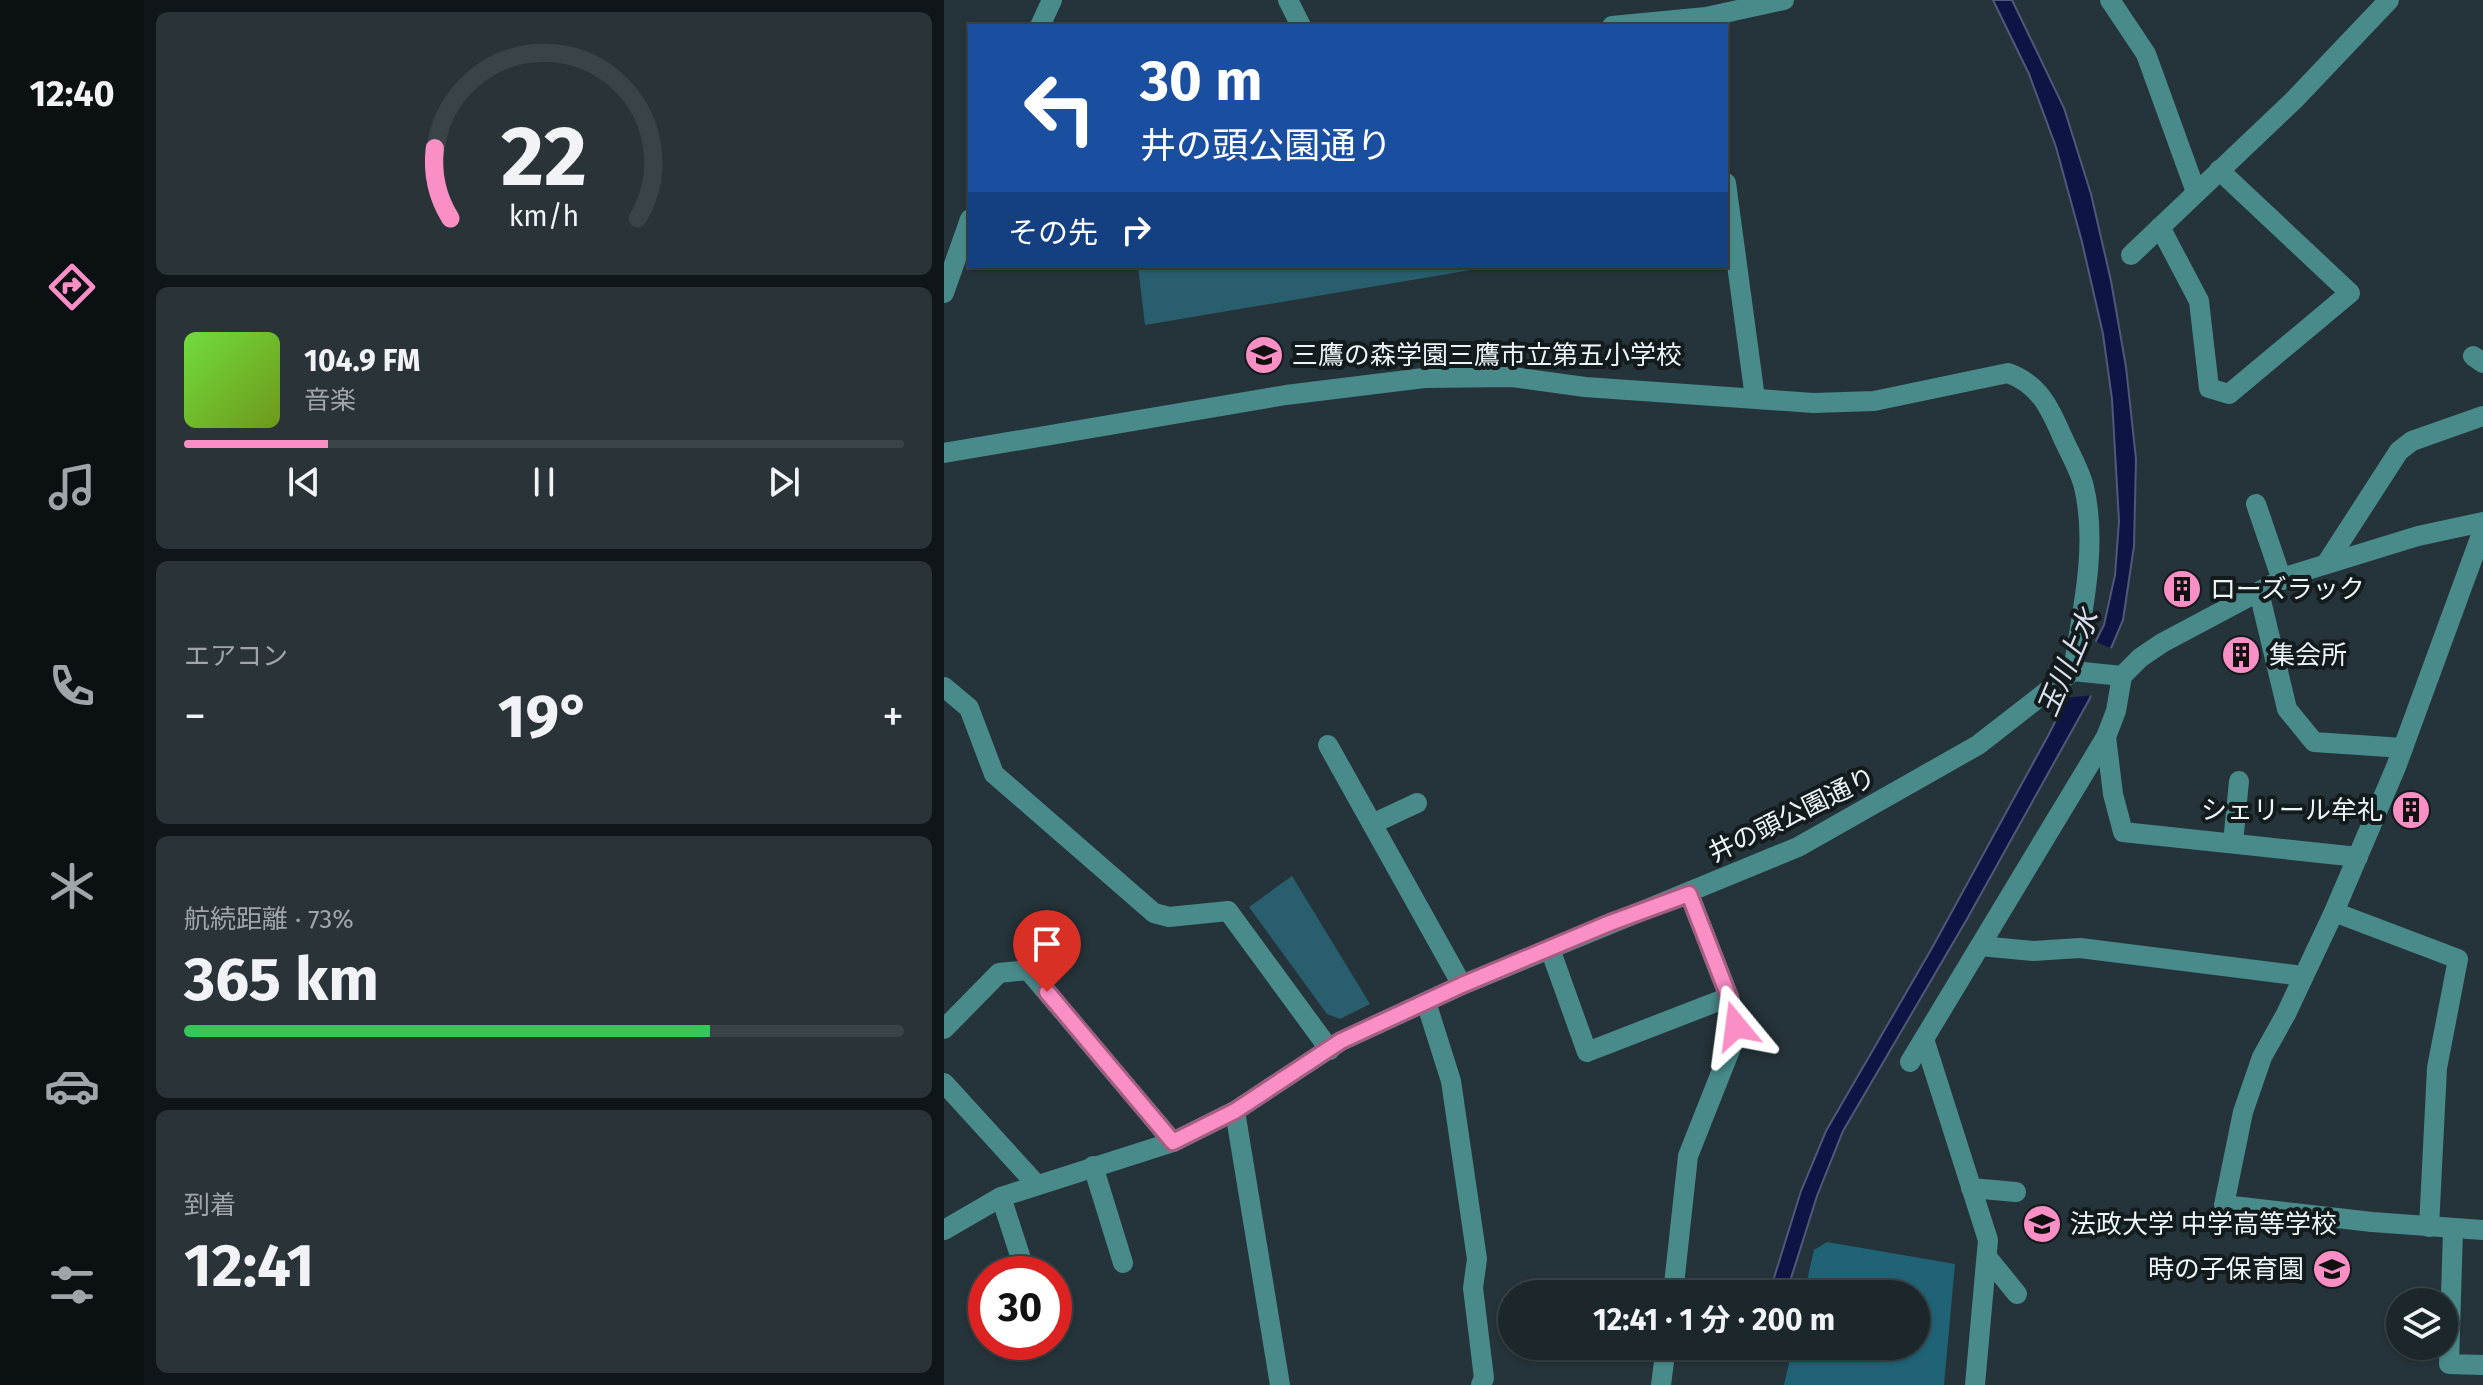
<!DOCTYPE html>
<html lang="ja">
<meta charset="utf-8">
<style>
body{margin:0;font-family:"Fira Sans","Noto Sans JP",sans-serif;background:#293338;color:#f1f3f6;height:100vh;display:flex;flex-direction:column;font-size:30px;white-space:nowrap}
*{box-sizing:border-box;margin:0}
p{font-size:26px;color:#a0a5a9}
.icon{flex:none;width:44px;height:44px;fill:none;stroke:currentColor;stroke-width:2;stroke-linecap:round;stroke-linejoin:round}
.map{position:relative;flex:1;overflow:hidden}
.side{display:flex;flex-direction:column;gap:12px;padding:12px;background:#0f1518;width:800px}
.side>*{flex:none}
.hud{position:absolute;left:24px;top:24px;width:760px;height:244px;border-radius:0px;box-shadow:0 2px 6px #0004,0 0 0 2px #3a4448;background:#1a4fa0;color:#fff;overflow:hidden}
.fabs{position:absolute;left:1442px;top:1288px;display:grid;gap:16px}
.fabs a{display:grid;place-items:center;width:72px;height:72px;border-radius:50%;background:#1c272c;box-shadow:0 2px 6px #0004,0 0 0 2px #3a4448;font-size:40px}
.speed{position:absolute;left:24px;top:1256px;display:flex;gap:16px;font-size:40px;font-weight:700;text-align:center}
.speed>*{display:grid;place-content:center;width:104px;height:104px;border-radius:50%;background:#1c272c;box-shadow:0 2px 6px #0004,0 0 0 2px #3a4448;line-height:1}
.speed .limit{border:12px solid #d22;background:#fff;color:#111}
.pin{position:absolute;display:grid;place-items:center;width:68px;height:68px;color:#fff;margin:-82px -34px;border-radius:50% 50% 50% 0;rotate:-45deg;box-shadow:0 0 8px #0007}
.pin .icon{rotate:45deg}
.me{position:absolute;width:88px;margin:-44px;rotate:344deg;stroke-linejoin:round;filter:drop-shadow(0 0 6px #0008)}
.turn{display:flex;align-items:center;gap:28px;height:168px;padding:0 40px;font-size:36px}
.turn .icon{width:104px;height:104px;stroke-width:2.5}
.turn b{display:block;font-size:56px;line-height:68px}
.then{display:flex;align-items:center;height:76px;padding:0 40px;background:#0003;gap:16px;font-size:30px}
.big{font-size:60px;font-weight:700;line-height:1.1}
.side .tile{flex:1;display:flex;flex-direction:column;justify-content:center;gap:12px;min-width:0;padding:0 28px;border-radius:12px;background:#293338}
.side .dial{align-items:center;gap:0}
.dial svg{height:208px;overflow:visible;fill:none;stroke:#3a4448;stroke-width:7;stroke-linecap:round;text-anchor:middle}
.dial text{fill:#f1f3f6;stroke:none}
.song{display:flex;align-items:center;gap:24px}
.cover{width:96px;height:96px;border-radius:12px;background:linear-gradient(135deg,hsl(100 70% 55%),hsl(80 70% 35%))}
.played{height:8px;border-radius:4px;background:linear-gradient(90deg,#fa8fc6 20%,#3a4448 20%)}
.keys{display:flex;justify-content:space-around;direction:ltr}
.heat{display:flex;justify-content:space-between;align-items:center;font-size:44px;direction:ltr}
.charge{height:12px;border-radius:6px;background:linear-gradient(90deg,#34c759 73%,#3a4448 0)}
.trip{position:absolute;left:554px;top:1280px;width:432px;height:80px;border-radius:40px;background:#1c272c;box-shadow:0 2px 6px #0004,0 0 0 2px #3a4448;font-weight:700;line-height:80px;text-align:center}
main{display:flex;flex:1;min-height:0}
.tab-bar{display:flex;flex-direction:column;width:144px;justify-content:space-around;align-items:center;background:#0b1012;color:#a0a5a9}
.tab-bar .icon{width:56px;height:56px}
.tab-bar .active{color:#fa8fc6}
.tab-bar b{font-size:36px;color:#f1f3f6}
.map>svg:first-child{display:block}
.green{fill:#295e6e}
.forest{fill:#206376}
.water{fill:#0e1444;stroke:#51587a;stroke-width:2}
.pier{fill:#25343a}
.lines{fill:none;stroke-linecap:round;stroke-linejoin:round}
.minor{stroke:#498b8b;stroke-width:20}
.route-casing{stroke:#a25d81;stroke-width:20}
.route{stroke:#fa8fc6;stroke-width:14}
.labels{text-anchor:middle;dominant-baseline:central;stroke-width:8;stroke-linejoin:round;paint-order:stroke}
.poi-label{font-size:26px;fill:#ecf6f9;stroke:#141b1d;text-anchor:start}
.street-label{font-size:26px;fill:#ecf6f9;stroke:#141b1d}
.water-label{font-size:28px;font-style:italic;fill:#dce1f2;stroke:#141b1d}
</style>
<main>
<nav class="tab-bar">
<b>12:40</b>
<svg class="icon active" aria-label="directions" viewBox="0 0 24 24"><path d="M12 3l9 9-9 9-9-9zM9 14v-3h6M13 9l2 2-2 2"/></svg>
<svg class="icon" aria-label="music" viewBox="0 0 24 24"><path d="M9 18V5l10-2v13"/><circle cx="6" cy="18" r="3"/><circle cx="16" cy="16" r="3"/></svg>
<svg class="icon" aria-label="phone" viewBox="0 0 24 24"><path d="M5 4h4l2 5-3 2q2 4 5 5l2-3 5 2v4C11 20 4 13 5 4z"/></svg>
<svg class="icon" aria-label="climate" viewBox="0 0 24 24"><path d="M12 3v18M4 7l16 10M4 17L20 7"/></svg>
<svg class="icon" aria-label="car" viewBox="0 0 24 24"><path d="M5 17H2v-5l4-1 3-4h7l3 4 3 1v5h-3M9 17h6M6 11h13"/><circle cx="7" cy="17" r="2"/><circle cx="17" cy="17" r="2"/></svg>
<svg class="icon" aria-label="filters" viewBox="0 0 24 24"><path d="M4 7h16M4 17h16"/><circle cx="9" cy="7" r="2"/><circle cx="15" cy="17" r="2"/></svg>
</nav>
<section class="side">
<div class="tile dial"><svg viewBox="0 0 100 80">
<path d="M14 69A42 42 0 1 1 86 69"/>
<path d="M14 69A42 42 0 0 1 8 42" stroke="#fa8fc6"/>
<text x="50" y="56" font-size="32" font-weight="700">22</text>
<text x="50" y="72" font-size="11">km/h</text>
</svg></div>
<div class="tile">
<div class="song"><i class="cover"></i><div><b>104.9 FM</b><p>音楽</p></div></div>
<div class="played"></div>
<div class="keys"><svg class="icon" aria-label="previous" viewBox="0 0 24 24"><path d="M18 5L8 12l10 7zM5 5v14"/></svg><svg class="icon" aria-label="pause" viewBox="0 0 24 24"><path d="M8 5v14M16 5v14"/></svg><svg class="icon" aria-label="next" viewBox="0 0 24 24"><path d="M6 5l10 7-10 7zM19 5v14"/></svg></div>
</div>
<div class="tile"><p>エアコン</p>
<div class="heat"><a>−</a><b class="big">19°</b><a>+</a></div>
</div>
<div class="tile"><p>航続距離 · 73%</p><b class="big">365 km</b><div class="charge"></div></div>
<div class="tile"><p>到着</p><b class="big">12:41</b></div>
</section>
<div class="map">
<svg width="1539" height="1385" viewBox="0 0 1539 1385">
<rect width="100%" height="100%" fill="#25343a"/>
<!-- green -->
<g class="green">
<polygon points="194,266 527,266 527,270 201,325"/>
<polygon points="348,876 426,1004 396,1019 383,1014 305,907"/>
</g>
<!-- forest -->
<polygon class="forest" points="883,1242 1011,1264 1000,1385 840,1385 849,1346 972,1346 972,1294 860,1294 870,1250"/>
<!-- water -->
<polygon class="water" points="1049,0 1068,0 1120,108 1147,194 1167,281 1182,367 1192,459 1190,546 1179,620 1145,700 1023,919 899,1131 873,1196 842,1294 825,1294 857,1191 882,1131 988,948 1105,734 1160,625 1171,575 1175,521 1168,399 1159,334 1138,242 1112,147 1085,74"/>
<!-- pier -->
<polygon class="pier" points="1148,640 1171,650 1151,695 1119,698"/>
<g class="lines">
<!-- minor -->
<g class="minor">
<polyline points="344,0 357,26"/>
<polyline points="1166,0 1202,54 1252,192"/>
<polyline points="96,26 108,0"/>
<polyline points="668,26 762,17 840,0"/>
<polyline points="782,183 811,398"/>
<polyline points="1216,227 1255,301 1265,388 1285,394 1406,293 1275,170"/>
<polyline points="1187,255 1350,100 1445,0"/>
<polyline points="0,293 26,219"/>
<polyline points="1529,356 1539,363"/>
<path d="M 0,453 L 342,395 L 480,378 L 568,377 L 641,387 L 870,403 L 930,401 L 1064,373 C 1095,384 1106,408 1118,436 C 1125,452 1136,470 1140,487 C 1154,547 1138,611 1129,671"/>
<polyline points="1312,504 1338,580"/>
<polyline points="1539,530 1452,767 1390,912 1342,1014 1318,1057 1299,1112 1280,1205 1428,1222 1539,1230"/>
<polyline points="1382,564 1455,451 1468,441 1539,416"/>
<polyline points="1315,592 1343,709 1370,742 1459,748"/>
<polyline points="0,687 25,708 50,774 210,913 225,917 284,911 386,1050"/>
<polyline points="1162,737 1169,794 1179,832 1414,857"/>
<polyline points="384,745 518,985"/>
<polyline points="428,824 473,803"/>
<polyline points="1289,843 1295,781"/>
<polyline points="1390,912 1514,959 1493,1068 1485,1227"/>
<polyline points="1036,946 1089,951 1136,948 1359,976"/>
<polyline points="606,949 643,1052 785,997"/>
<polyline points="482,1002 507,1081 533,1259 529,1288 540,1378 537,1385"/>
<polyline points="0,1029 55,973 84,970 229,1142"/>
<polyline points="980,1039 1044,1240 1031,1385"/>
<polyline points="966,1062 1162,737 1172,711 1178,676"/>
<polyline points="0,1083 93,1185"/>
<polyline points="291,1111 336,1385"/>
<polyline points="149,1166 179,1263"/>
<polyline points="1027,1188 1072,1192"/>
<polyline points="57,1197 82,1274"/>
<polyline points="1509,1229 1505,1364 1539,1365"/>
<polyline points="0,1230 57,1197 229,1142 291,1111 397,1041 518,985 854,847 1034,745 1129,671 1178,676 1196,658 1218,643 1344,576 1474,536 1539,522"/>
<polyline points="1043,1257 1073,1294"/>
<polyline points="729,1294 744,1156 788,1045 792,1026 785,997 745,894"/>
<polyline points="717,1385 722,1346"/>
</g>
</g>
<g class="lines">
<defs>
<polyline id="route" points="103,992 229,1142 291,1111 397,1041 518,985 666,923 745,894 785,997 792,1026"/>
</defs>
<!-- route casing -->
<use href="#route" class="route-casing"/>
<!-- route -->
<use href="#route" class="route"/>
</g>
<!-- icons -->
<defs>
<symbol id="school-disc" viewBox="-11 -11 22 22"><circle r="9.5" fill="#fa8fc6" stroke="#141b1d"/><path d="M0-5L7-2L0 1L-7-2ZM-4 1L0 2.5L4 1V4Q0 6-4 4Z" fill="#111"/></symbol>
<symbol id="building-disc" viewBox="-11 -11 22 22"><circle r="9.5" fill="#fa8fc6" stroke="#141b1d"/><path d="M-4-6H4V6H1V3H-1V6H-4ZM-2.5-4.3h1.7v1.8h-1.7ZM.8-4.3h1.7v1.8H.8ZM-2.5-1h1.7V.8h-1.7ZM.8-1h1.7V.8H.8Z" fill="#111"/></symbol>
</defs>
<g fill-rule="evenodd">
<use href="#school-disc" x="298" y="333" width="44" height="44"/>
<use href="#building-disc" x="1216" y="567" width="44" height="44"/>
<use href="#building-disc" x="1275" y="633" width="44" height="44"/>
<use href="#building-disc" x="1445" y="788" width="44" height="44"/>
<use href="#school-disc" x="1076" y="1202" width="44" height="44"/>
<use href="#school-disc" x="1366" y="1247" width="44" height="44"/>
</g>
<g class="labels">
<!-- poi labels -->
<g class="poi-label">
<text x="348" y="355">三鷹の森学園三鷹市立第五小学校</text>
<text x="1266" y="589">ローズラック</text>
<text x="1325" y="655">集会所</text>
<text x="1439" y="810" text-anchor="end">シェリール牟礼</text>
<text x="1126" y="1224">法政大学 中学高等学校</text>
<text x="1360" y="1269" text-anchor="end">時の子保育園</text>
</g>
<!-- street labels -->
<g class="street-label">
<text transform="translate(848 815) rotate(-26)">井の頭公園通り</text>
</g>
<!-- water labels -->
<g class="water-label">
<text transform="translate(1124 663) rotate(-67)">玉川上水</text>
</g>
</g>
</svg>
<div class="fabs">
<a><svg class="icon" aria-label="layers" viewBox="0 0 24 24"><path d="M12 4l9 5-9 5-9-5zM3 14l9 5 9-5"/></svg></a>
</div>
<div class="speed"><div class="limit">30</div></div>
<div class="pin" style="left:103px;top:992px;background:#d93025"><svg class="icon" aria-label="arrive" viewBox="0 0 24 24"><path d="M6 21V4h12l-3 4 3 4H6"/></svg></div>
<svg class="me" style="left:792px;top:1026px" viewBox="-20 -20 40 40"><path d="M0-17L14 15 0 8-14 15z" fill="#fa8fc6" stroke="#fff" stroke-width="4"/></svg>
<div class="trip">12:41 · 1 分 · 200 m</div>
<div class="hud">
<div class="turn"><svg class="icon" aria-label="left" viewBox="0 0 24 24"><path d="M17 20v-9H6M10 6l-5 5 5 5"/></svg><div><b>30 m</b>井の頭公園通り</div></div>
<div class="then">その先<svg class="icon" aria-label="right" viewBox="0 0 24 24"><path d="M7 20v-9h11M14 6l5 5-5 5"/></svg></div>
</div>
</div>
</main>
